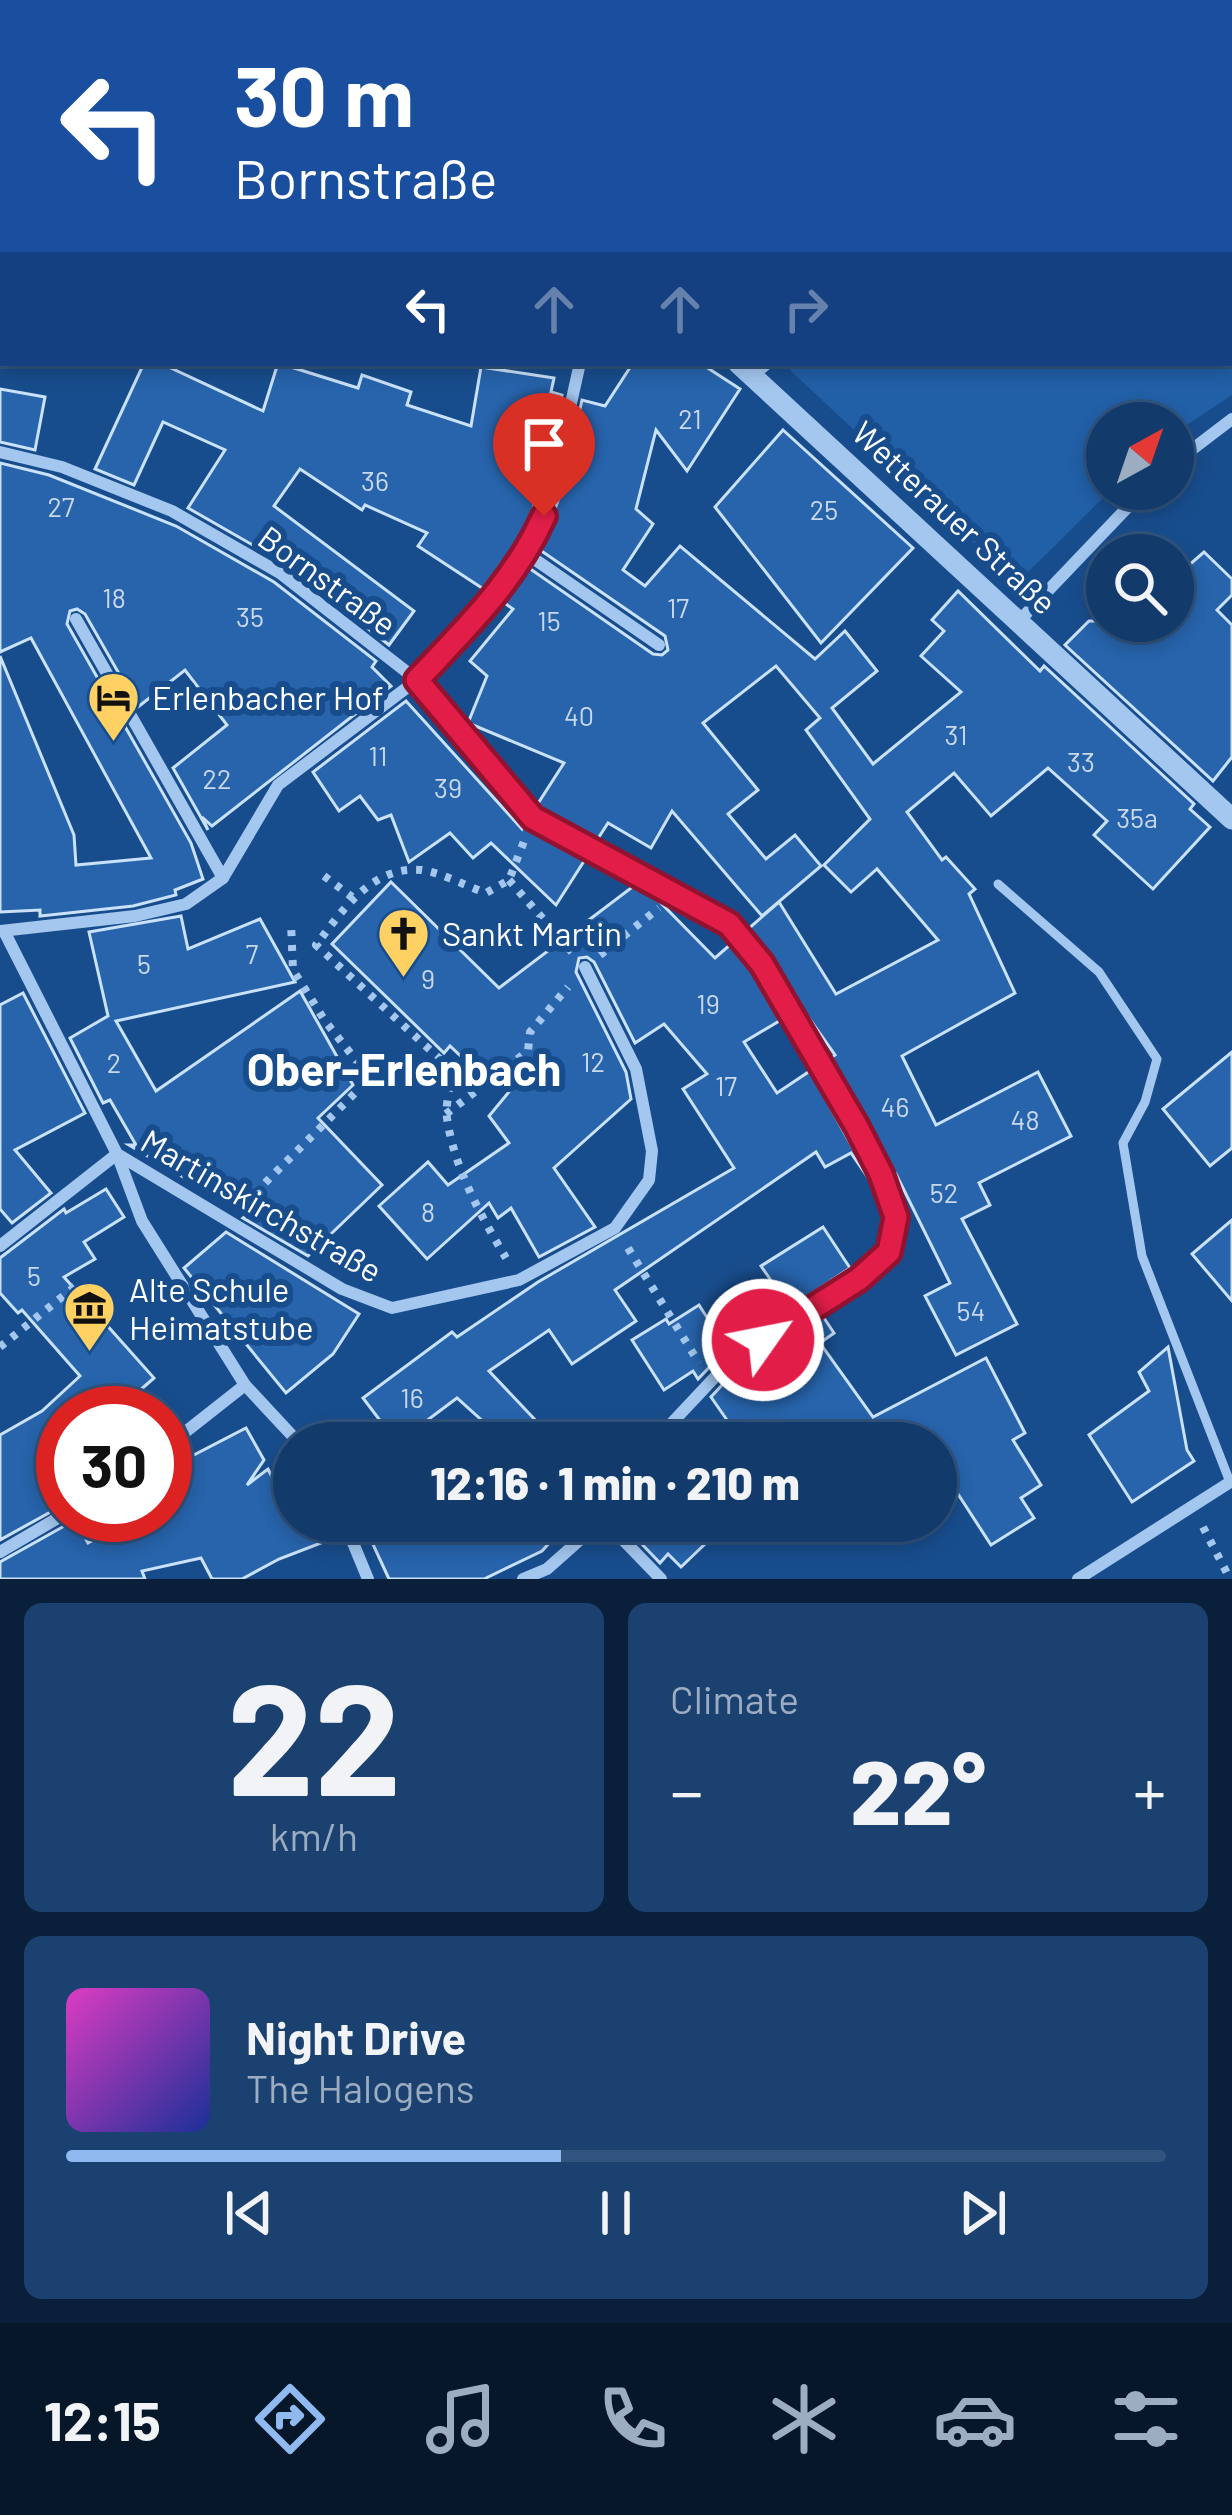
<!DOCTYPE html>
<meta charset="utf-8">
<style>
body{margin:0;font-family:Barlow,sans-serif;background:#1b4170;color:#f1f3f6;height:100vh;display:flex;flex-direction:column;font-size:45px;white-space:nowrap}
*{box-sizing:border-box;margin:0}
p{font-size:39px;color:#9cadc1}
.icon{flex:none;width:66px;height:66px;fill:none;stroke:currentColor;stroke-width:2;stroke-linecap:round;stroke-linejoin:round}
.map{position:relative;height:1579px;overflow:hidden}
.details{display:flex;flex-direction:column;gap:24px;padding:24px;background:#0a203a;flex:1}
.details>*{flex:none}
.hud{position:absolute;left:0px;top:0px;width:1233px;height:366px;box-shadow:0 6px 18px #0003,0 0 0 3px #31547e;background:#1a4fa0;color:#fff;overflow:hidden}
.needle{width:78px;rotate:40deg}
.buttons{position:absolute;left:1086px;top:402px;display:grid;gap:24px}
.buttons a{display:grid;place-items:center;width:108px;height:108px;border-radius:50%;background:#123a6a;box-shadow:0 6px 18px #0003,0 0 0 3px #31547e;font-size:60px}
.speed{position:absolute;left:36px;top:1386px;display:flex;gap:24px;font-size:60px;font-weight:700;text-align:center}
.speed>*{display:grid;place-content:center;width:156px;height:156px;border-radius:50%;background:#123a6a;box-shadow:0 6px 18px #0003,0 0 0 3px #31547e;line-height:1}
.speed .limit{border:18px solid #d22;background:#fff;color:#111}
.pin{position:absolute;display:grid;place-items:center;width:102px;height:102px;color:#fff;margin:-123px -51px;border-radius:50% 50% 50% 0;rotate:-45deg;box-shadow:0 0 12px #0007}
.pin .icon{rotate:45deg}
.me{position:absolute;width:132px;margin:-66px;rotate:57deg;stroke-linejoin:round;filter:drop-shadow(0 0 9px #0008)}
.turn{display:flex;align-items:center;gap:42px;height:252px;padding:0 36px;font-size:54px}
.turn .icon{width:156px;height:156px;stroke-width:2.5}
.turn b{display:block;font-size:84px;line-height:102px}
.lanes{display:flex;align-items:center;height:114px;padding:0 36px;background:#0003;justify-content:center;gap:60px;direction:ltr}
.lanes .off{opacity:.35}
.big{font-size:90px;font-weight:800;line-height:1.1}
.details .tile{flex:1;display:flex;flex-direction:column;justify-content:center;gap:18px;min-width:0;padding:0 42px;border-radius:18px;background:#1b4170}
.details .dial{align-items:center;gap:0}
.dial b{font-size:156px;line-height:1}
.song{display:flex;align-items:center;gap:36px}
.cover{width:144px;height:144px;border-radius:18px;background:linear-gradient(135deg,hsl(310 70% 55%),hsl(230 70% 35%))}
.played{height:12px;border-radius:6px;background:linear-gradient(90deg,#90b9f0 45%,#31547e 45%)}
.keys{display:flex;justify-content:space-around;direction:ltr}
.heat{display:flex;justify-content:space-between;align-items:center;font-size:66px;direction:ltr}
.details .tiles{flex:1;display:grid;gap:24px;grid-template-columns:1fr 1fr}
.tile:last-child{grid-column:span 2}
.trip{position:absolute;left:273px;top:1422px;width:684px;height:120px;border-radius:60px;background:#123a6a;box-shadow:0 6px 18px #0003,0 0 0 3px #31547e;font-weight:800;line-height:120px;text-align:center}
.menu{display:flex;height:192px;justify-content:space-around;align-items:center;background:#07172a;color:#9cadc1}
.menu .icon{width:84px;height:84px}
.menu .selected{color:#90b9f0}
.menu b{font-size:54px;color:#f1f3f6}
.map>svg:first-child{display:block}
.green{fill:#215fa7}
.building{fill:#2764ac;stroke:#cae1fa;stroke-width:3}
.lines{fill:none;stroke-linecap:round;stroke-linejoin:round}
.path{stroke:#a4c7ef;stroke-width:8;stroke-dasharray:6 9;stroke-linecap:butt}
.service{stroke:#a4c7ef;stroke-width:9}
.minor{stroke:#a4c7ef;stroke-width:12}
.tertiary{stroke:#a4c7ef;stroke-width:21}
.route-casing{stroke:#92132f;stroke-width:30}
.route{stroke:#e11d48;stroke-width:21}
.labels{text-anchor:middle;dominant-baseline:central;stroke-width:12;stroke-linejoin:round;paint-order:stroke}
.number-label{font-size:27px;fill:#c9d8ea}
.street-label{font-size:33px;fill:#fff;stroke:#184d8d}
.poi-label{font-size:33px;fill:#fff;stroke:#184d8d;text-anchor:start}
.district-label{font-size:45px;font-weight:bold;fill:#fff;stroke:#184d8d}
</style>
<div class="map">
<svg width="1232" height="1579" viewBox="0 0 1232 1579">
<rect width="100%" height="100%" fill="#184d8d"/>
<!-- green -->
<polygon class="green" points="1221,0 1232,0 1232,395 1173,434 1173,423 1107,423 1107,489 1112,489 1017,583 790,370 798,363 1230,363 1230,3 1218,3"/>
<!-- building -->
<g class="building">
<polygon points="144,363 160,363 263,411 278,363 358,388 362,375 411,392 407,405 471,426 481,367 554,378 551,392 562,395 543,481 518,549 485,590 418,546 427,533 365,505 362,510 300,469 274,506 414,611 389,645 286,564 188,508 225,450 163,422 134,485 95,469"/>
<polygon points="633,363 700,363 740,389 687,471 656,430 636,509 653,524 623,570 645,586 680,546 815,659 845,631 877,671 832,708 873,764 961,692 921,656 944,631 932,620 958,591 1040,671 1044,666 1194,804 1190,809 1210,827 1153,889 1094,835 1107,821 1048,768 991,816 954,773 907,812 942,860 946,857 975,889 969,894 1015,993 902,1056 936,1125 1038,1072 1071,1136 979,1183 990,1205 962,1219 1017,1324 956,1355 925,1296 950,1283 896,1174 893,1176 828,1060 835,1055 747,930 779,902 836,994 938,940 877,869 851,892 824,865 870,819 806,730 820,718 776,666 703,723 758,790 728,814 766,859 795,835 821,866 762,916 672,811 651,848 608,823 597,840 537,805 564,763 468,723 487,676 470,661 513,609 503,602 529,568 653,654 662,655 668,650 665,636 540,550 563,487 582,400 605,406"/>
<polygon points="0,389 45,397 35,450 0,442"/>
<polygon points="783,430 913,548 821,643 715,507"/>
<polygon points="0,463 49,475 176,526 274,582 376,661 372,667 391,686 212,826 202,817 208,830 173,768 227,725 185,670 138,707 85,614 77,609 70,611 67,624 191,843 203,879 175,890 176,895 133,906 50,915 40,916 40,910 0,912 0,656 74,835 76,865 151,858 31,638 0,652"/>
<polygon points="1204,552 1232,579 1232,595 1217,610 1232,625 1232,757 1213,781 1065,645 1089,621 1173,621 1173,579"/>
<polygon points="406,701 522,829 525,824 586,858 556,905 491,843 473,858 450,833 409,862 391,815 378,820 360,796 339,811 313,772"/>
<polygon points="391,882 499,988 635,885 652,894 715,958 731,944 753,971 781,1020 744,1042 777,1093 810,1071 875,1188 851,1153 825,1167 816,1152 615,1290 636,1321 572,1364 549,1330 489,1371 557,1443 507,1443 457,1398 397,1443 363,1398 452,1332 457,1337 538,1282 734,1168 683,1089 707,1074 664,1024 635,1043 594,962 587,957 579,958 576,972 626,1072 631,1099 554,1168 595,1227 539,1257 511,1208 498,1218 489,1203 427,1259 379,1206 428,1162 448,1185 509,1143 489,1116 527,1070 469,1064 450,1046 444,1053 332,944"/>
<polygon points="181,916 188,949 260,919 295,982 116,1021 156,1091 300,991 353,1085 318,1118 382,1185 308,1256 243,1218 247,1215 129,1145 136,1145 110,1100 103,1103 70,1038 108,1016 89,932"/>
<polygon points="23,993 85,1113 15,1150 51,1193 12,1223 0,1209 0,1005"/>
<polygon points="1232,1052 1232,1148 1210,1166 1163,1109"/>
<polygon points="106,1189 124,1217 84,1242 95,1259 64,1277 154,1378 114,1413 63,1413 63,1505 0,1540 0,1435 42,1411 80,1376 22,1310 18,1313 0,1293 0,1258 64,1209 66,1213"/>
<polygon points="1232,1220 1232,1301 1192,1254"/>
<polygon points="823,1227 850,1268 724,1352 698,1379 693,1371 664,1390 632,1340 666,1319 669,1324 699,1305 710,1322 772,1282 761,1266"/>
<polygon points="226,1232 359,1314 333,1354 286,1393 184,1268"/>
<polygon points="822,1315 834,1333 820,1343 873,1417 986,1358 1025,1433 1013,1440 1041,1485 1021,1498 1034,1518 991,1545 936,1460 936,1443 743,1443 711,1397 737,1369"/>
<polygon points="1168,1347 1187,1450 1194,1461 1132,1502 1089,1435 1149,1391 1139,1372"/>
<polygon points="246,1428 264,1460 247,1485 268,1469 294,1521 334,1521 339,1536 279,1559 242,1579 212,1579 201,1558 142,1571 145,1579 0,1579 0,1562 68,1524 73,1516 88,1543 138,1515 165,1515 165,1470"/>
<polygon points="355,1521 569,1521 542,1551 484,1579 389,1579 365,1527 359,1529"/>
<polygon points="637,1521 729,1521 681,1567 668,1554 660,1563 638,1540 647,1531"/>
</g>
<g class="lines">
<!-- path -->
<g class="path">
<polyline points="324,876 352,897"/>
<polyline points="509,880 572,952"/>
<polyline points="600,955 659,908"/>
<path d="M 453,1071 C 451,1086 445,1103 447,1118 C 454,1168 481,1216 506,1258"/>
<path d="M 496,1076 L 453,1071 L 316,945 C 342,911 372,865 422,870 C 442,873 466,886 486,893 L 509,880 L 526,836"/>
<polyline points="446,1114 528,1051 530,1032 568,987"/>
<polyline points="244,1204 370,1078 325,1021 293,970 291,923"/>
<polyline points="628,1248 699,1363"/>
<polyline points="0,1347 78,1284"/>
<polyline points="1203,1527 1230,1579"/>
</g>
<!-- service -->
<g class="service">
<polyline points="854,0 856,3"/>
<polyline points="1189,3 1193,0"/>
<polyline points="753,377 770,363"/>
<polyline points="998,884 1099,972 1157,1059 1145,1102 1123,1143 1142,1256 1230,1482"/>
</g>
<!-- minor -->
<g class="minor">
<polyline points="46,0 47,3"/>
<polyline points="445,0 446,3"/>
<polyline points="620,0 621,3"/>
<polyline points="0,452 62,467 172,511 280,573 417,680 533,817 729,924 762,965 881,1174 896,1217 888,1252 859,1279 730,1361 653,1443"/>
<polyline points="1173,464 1232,419"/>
<polyline points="527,554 659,645"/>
<polyline points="76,619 223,878"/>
<polyline points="1019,621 1145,489"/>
<polyline points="1,931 135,916 186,904 223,878 278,785 417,680 485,608 527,554 553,484 580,363"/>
<polyline points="4,931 117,1154 342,1289 392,1308 519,1280 615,1228 649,1180 652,1151 636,1069 585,967"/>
<polyline points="0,1246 117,1154 142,1221 245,1385 299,1443"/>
<polyline points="165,1448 245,1385"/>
<polyline points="344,1521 368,1579"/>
<polyline points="605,1521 661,1579"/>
<polyline points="0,1552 63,1515"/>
<polyline points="523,1579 547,1569 601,1521"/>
<polyline points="1078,1579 1232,1481"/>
</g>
<!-- tertiary -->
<g class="tertiary">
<polyline points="896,3 899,0"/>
<polyline points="0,150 3,150"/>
<polyline points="738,363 1232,819"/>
</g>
</g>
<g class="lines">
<defs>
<path id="route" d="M 544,516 C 515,581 465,629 417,680 L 533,818 L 729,924 L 762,964 L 857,1127 L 881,1174 L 896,1217 L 889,1252 L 859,1279 L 763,1340"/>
</defs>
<!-- route casing -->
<use href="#route" class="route-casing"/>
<!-- route -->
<use href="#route" class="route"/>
</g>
<!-- icons -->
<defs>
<symbol id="hotel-pin" viewBox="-11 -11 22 30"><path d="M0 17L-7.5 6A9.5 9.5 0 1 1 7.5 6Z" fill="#ffd062" stroke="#184d8d"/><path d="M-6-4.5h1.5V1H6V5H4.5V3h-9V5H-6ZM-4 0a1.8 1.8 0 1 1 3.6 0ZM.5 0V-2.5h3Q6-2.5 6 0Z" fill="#111"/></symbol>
<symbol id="church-pin" viewBox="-11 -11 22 30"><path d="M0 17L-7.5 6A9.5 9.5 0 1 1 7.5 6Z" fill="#ffd062" stroke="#184d8d"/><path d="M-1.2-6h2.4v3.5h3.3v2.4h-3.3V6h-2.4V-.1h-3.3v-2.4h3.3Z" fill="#111"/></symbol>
<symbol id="museum-pin" viewBox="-11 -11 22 30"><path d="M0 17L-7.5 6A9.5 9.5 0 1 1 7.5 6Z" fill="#ffd062" stroke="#184d8d"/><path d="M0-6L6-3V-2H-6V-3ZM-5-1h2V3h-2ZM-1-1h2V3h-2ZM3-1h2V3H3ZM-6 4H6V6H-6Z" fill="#111"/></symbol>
</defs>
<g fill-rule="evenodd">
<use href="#hotel-pin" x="84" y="668" width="59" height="81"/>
<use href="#church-pin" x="374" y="904" width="59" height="81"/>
<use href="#museum-pin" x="60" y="1278" width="59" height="81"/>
</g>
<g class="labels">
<!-- number labels -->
<g class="number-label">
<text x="690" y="418">21</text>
<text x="375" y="480">36</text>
<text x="61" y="506">27</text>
<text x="824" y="509">25</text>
<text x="114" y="597">18</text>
<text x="678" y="607">17</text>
<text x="250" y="616">35</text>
<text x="549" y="620">15</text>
<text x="579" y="715">40</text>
<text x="956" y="734">31</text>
<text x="378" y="755">11</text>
<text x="1081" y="761">33</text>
<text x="217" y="778">22</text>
<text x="448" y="787">39</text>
<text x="1137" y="817">35a</text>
<text x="252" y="953">7</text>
<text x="144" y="963">5</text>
<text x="428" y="978">9</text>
<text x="708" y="1003">19</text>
<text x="593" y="1061">12</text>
<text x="114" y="1062">2</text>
<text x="726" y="1085">17</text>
<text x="895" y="1106">46</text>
<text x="1025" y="1119">48</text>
<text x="944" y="1192">52</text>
<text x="428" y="1211">8</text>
<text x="34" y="1275">5</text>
<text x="971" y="1310">54</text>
<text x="412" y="1397">16</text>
</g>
<!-- street labels -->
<g class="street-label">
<text transform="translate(955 517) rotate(43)">Wetterauer Straße</text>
<text transform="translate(328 580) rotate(36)">Bornstraße</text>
<text transform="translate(262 1205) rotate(30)">Martinskirchstraße</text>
</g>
<!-- poi labels -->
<g class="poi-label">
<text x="152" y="697">Erlenbacher Hof</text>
<text x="442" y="933">Sankt Martin</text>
<text x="129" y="1289">Alte Schule<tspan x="129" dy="38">Heimatstube</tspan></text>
</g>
<!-- district labels -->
<g class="district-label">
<text x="404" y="1068">Ober-Erlenbach</text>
</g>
</g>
</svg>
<div class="buttons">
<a><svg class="needle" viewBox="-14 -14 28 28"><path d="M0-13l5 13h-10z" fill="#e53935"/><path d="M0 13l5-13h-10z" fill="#9cadc1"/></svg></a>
<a><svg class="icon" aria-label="search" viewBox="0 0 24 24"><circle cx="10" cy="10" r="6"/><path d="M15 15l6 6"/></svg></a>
</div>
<div class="speed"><div class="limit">30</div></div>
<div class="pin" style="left:544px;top:516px;background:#d93025"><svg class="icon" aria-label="arrive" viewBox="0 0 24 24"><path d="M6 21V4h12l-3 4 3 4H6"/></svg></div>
<svg class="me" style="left:763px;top:1340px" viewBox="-20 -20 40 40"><circle r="17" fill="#e11d48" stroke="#fff" stroke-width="3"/><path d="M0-11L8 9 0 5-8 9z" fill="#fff"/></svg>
<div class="trip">12:16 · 1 min · 210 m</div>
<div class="hud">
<div class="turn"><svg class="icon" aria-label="left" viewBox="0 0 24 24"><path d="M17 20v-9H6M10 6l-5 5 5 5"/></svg><div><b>30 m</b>Bornstraße</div></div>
<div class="lanes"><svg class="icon" aria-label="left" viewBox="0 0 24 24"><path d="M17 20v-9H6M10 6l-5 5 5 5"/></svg><svg class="icon off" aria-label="ahead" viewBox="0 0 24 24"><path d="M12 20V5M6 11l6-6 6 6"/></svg><svg class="icon off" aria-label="ahead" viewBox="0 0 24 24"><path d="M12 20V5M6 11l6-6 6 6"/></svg><svg class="icon off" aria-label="right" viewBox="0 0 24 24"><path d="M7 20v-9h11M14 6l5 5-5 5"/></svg></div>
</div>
</div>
<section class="details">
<div class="tiles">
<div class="tile dial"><b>22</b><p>km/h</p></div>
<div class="tile"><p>Climate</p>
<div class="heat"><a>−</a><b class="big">22°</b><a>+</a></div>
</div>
<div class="tile">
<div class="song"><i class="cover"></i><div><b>Night Drive</b><p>The Halogens</p></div></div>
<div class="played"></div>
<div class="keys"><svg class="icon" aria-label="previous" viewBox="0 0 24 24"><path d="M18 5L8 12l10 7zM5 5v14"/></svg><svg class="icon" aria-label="pause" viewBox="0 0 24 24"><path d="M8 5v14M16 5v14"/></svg><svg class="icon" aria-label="next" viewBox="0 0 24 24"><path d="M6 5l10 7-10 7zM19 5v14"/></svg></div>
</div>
</div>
</section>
<nav class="menu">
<b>12:15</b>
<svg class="icon selected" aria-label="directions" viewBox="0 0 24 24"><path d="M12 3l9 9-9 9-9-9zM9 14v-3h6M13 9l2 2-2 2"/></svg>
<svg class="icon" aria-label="music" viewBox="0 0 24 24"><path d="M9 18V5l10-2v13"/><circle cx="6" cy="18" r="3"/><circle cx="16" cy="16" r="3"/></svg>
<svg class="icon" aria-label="phone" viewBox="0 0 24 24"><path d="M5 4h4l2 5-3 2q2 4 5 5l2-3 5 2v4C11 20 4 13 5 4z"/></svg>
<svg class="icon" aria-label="climate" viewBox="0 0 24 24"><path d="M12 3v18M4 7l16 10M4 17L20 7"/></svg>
<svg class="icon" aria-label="car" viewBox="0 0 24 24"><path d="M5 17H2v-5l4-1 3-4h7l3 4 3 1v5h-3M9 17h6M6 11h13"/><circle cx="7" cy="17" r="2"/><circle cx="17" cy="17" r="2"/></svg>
<svg class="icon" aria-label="filters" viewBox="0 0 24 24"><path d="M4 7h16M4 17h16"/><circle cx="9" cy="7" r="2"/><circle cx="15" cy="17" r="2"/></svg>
</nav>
